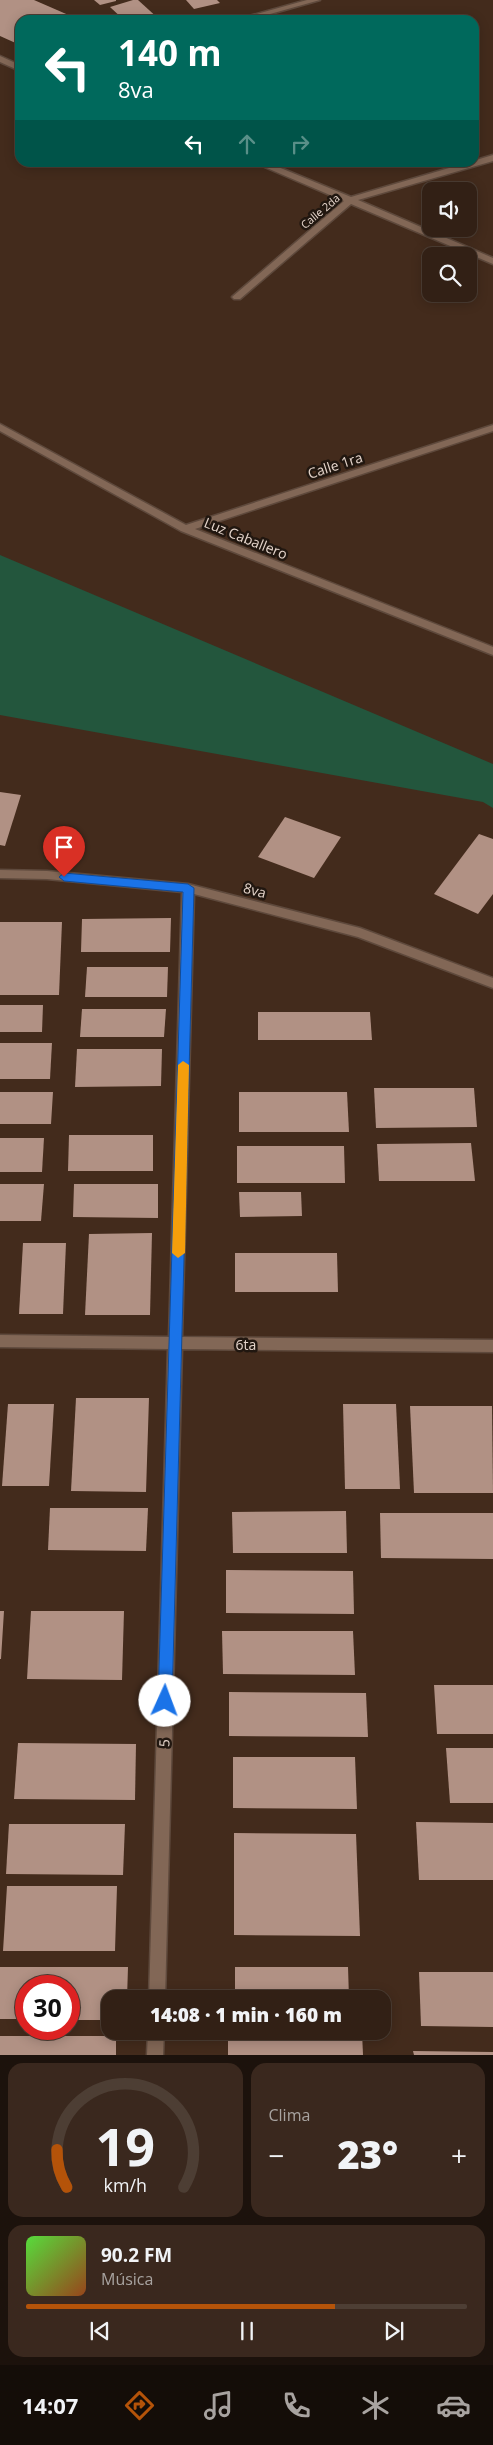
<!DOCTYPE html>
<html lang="es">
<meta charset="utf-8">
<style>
body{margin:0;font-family:"Open Sans",sans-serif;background:#3a281e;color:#f1f3f6;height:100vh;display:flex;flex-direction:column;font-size:19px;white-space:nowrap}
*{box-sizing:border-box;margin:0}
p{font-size:16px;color:#a8a3a0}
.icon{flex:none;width:28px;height:28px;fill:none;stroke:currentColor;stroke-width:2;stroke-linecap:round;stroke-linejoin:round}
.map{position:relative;height:2055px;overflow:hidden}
.details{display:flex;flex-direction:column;gap:8px;padding:8px;background:#1c120c;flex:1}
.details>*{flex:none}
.guide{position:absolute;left:15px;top:15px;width:464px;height:152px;border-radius:15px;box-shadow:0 2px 12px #0003,0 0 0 1px #4d3e34;background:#00695c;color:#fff;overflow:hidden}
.controls{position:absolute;left:422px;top:182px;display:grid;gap:10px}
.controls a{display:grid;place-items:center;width:55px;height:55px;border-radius:10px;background:#322015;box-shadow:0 2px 12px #0003,0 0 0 1px #4d3e34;font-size:25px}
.speed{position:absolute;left:15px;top:1975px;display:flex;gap:10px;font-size:25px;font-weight:700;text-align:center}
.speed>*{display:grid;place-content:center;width:65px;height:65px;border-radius:50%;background:#322015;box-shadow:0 2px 12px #0003,0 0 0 1px #4d3e34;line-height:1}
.speed .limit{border:8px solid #d22;background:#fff;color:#111}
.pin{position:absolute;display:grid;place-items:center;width:42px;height:42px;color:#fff;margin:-51px -21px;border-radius:50% 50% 50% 0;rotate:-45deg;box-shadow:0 0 5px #0007}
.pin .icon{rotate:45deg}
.me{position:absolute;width:55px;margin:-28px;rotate:2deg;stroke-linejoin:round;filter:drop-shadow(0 0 4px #0008)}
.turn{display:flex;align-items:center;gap:18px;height:105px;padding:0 20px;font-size:22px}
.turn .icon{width:65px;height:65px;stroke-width:2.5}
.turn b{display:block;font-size:35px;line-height:42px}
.lanes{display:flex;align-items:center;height:48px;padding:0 20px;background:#0003;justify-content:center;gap:25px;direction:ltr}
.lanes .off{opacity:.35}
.big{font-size:38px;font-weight:800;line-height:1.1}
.details .widget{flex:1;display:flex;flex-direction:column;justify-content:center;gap:8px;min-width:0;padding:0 18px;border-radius:15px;background:#3a281e}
.details .dial{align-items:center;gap:0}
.dial svg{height:130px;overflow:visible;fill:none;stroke:#4d3e34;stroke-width:7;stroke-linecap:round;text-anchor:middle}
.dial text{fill:#f1f3f6;stroke:none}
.song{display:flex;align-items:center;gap:15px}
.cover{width:60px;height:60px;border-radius:8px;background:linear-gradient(135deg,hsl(110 70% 55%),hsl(20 70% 35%))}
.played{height:5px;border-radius:2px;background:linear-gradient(90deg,#b45309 70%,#4d3e34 70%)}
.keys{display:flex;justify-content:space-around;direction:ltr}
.heat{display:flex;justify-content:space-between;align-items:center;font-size:28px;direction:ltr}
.details .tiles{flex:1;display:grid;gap:8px;grid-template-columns:1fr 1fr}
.widget:last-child{grid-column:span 2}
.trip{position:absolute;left:101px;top:1990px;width:290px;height:50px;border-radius:15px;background:#322015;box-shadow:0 2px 12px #0003,0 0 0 1px #4d3e34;font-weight:800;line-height:50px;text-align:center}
.menu{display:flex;height:80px;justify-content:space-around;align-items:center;background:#140d08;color:#a8a3a0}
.menu .icon{width:35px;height:35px}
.menu .selected{color:#b45309}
.menu b{font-size:22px;color:#f1f3f6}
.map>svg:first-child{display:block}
.green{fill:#23563d}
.building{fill:#b19184}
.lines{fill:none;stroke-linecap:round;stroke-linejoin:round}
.minor-casing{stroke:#5e493c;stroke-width:3}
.minor{fill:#826756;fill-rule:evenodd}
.route{fill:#1a73e8;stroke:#114b97}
.slow{fill:#f59e0b}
.labels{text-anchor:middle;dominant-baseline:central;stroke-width:5;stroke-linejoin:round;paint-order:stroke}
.far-street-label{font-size:11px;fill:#e5d5cb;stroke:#211710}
.street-label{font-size:14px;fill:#e5d5cb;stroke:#211710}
</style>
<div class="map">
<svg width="493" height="2055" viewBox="0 0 493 2055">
<rect width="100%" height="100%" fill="#432b1c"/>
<!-- green -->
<polygon class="green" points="0,555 493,764 493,808 483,802 0,715"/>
<!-- building -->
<g class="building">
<polygon points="0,0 34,0 80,20 20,20 20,45 0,36"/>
<polygon points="94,0 116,0 116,1 100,5"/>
<polygon points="133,0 138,0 160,20 124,20 110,7"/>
<polygon points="186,0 217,0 220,3 194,9"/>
<polygon points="0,792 21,795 5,846 0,845"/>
<polygon points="285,817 341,837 314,878 258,857"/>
<polygon points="479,834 493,839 493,894 478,914 434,894"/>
<polygon points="171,918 170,952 81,952 82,919"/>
<polygon points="0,922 62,922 59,995 0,995"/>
<polygon points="87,967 168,967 167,997 85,997"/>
<polygon points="0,1005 43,1005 42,1032 0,1032"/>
<polygon points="82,1009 166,1009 164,1037 80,1037"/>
<polygon points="258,1012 370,1012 372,1040 258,1040"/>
<polygon points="0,1043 52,1043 50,1079 0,1079"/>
<polygon points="77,1049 162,1049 161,1086 75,1087"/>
<polygon points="374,1088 474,1088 477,1127 376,1128"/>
<polygon points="0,1092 53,1092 51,1124 0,1124"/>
<polygon points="239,1092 347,1092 349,1132 239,1132"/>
<polygon points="69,1135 153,1135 153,1171 68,1171"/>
<polygon points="0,1138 44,1138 42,1172 0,1172"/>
<polygon points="471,1143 475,1181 379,1181 377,1144"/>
<polygon points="237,1146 344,1146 345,1183 237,1183"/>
<polygon points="0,1184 44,1184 41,1221 0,1221"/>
<polygon points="74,1184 158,1184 158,1218 73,1217"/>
<polygon points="239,1192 301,1192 302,1216 240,1217"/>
<polygon points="152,1233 150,1315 85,1315 89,1234"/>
<polygon points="23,1243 66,1243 63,1314 19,1314"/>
<polygon points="235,1253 337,1253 338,1292 235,1292"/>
<polygon points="76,1398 149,1398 146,1492 71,1491"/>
<polygon points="8,1404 54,1404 49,1486 2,1486"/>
<polygon points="343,1404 396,1404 400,1489 345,1489"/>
<polygon points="410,1406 492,1406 493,1493 414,1493"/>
<polygon points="50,1508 148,1508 146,1551 48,1550"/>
<polygon points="346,1511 347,1553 233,1553 232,1512"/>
<polygon points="380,1513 493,1513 493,1559 381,1558"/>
<polygon points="226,1570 353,1571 354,1614 226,1613"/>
<polygon points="0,1611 4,1611 1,1659 0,1659"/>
<polygon points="31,1611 124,1611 122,1680 27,1679"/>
<polygon points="222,1631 353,1631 355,1675 223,1674"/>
<polygon points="434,1685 493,1685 493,1734 437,1734"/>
<polygon points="229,1692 366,1693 368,1737 229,1736"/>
<polygon points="18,1743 136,1744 135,1800 14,1799"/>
<polygon points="446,1748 493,1748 493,1803 450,1803"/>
<polygon points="233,1757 355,1757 357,1809 233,1808"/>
<polygon points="416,1822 493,1823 493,1880 419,1880"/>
<polygon points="9,1824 125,1824 123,1875 6,1874"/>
<polygon points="234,1833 356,1834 360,1936 234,1935"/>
<polygon points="7,1886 117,1886 115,1951 3,1951"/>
<polygon points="0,1967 128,1967 127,1999 110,1999 110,2020 69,2020 69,1986 26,1986 26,2019 0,2019"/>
<polygon points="235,1967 348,1967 349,1999 235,1999"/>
<polygon points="419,1972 493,1972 493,2027 421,2026"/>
<polygon points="228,2031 362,2032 363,2055 228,2055"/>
<rect x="0" y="2036" width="116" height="19"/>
<polygon points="413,2051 493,2052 493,2055 414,2055"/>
</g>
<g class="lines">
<defs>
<g id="minor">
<polygon points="307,0 320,0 249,20 235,20"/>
<polygon points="0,56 20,65 20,71 0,62"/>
<polygon points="493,155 493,161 358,200 493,258 493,264 351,204 240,299 234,299 232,297 344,201 253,162 266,162 351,197"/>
<polygon points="0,424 186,525 493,425 493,431 195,529 493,647 493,655 181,531 0,431"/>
<polygon points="0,870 47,871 188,884 360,928 493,978 493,988 358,937 194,894 182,1337 493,1340 493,1352 182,1349 165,1999 149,1999 168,1349 0,1347 0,1335 169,1337 182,892 47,879 0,878"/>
<polygon points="148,2031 164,2031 163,2055 147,2055"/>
</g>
</defs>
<!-- minor casing -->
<use href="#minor" class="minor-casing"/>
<!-- minor -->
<use href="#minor" class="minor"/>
</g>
<!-- route -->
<polygon class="route" points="64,873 188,884 194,888 172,1701 170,1706 165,1708 160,1706 158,1701 183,892 64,881 59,877"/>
<!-- slow -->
<polygon class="slow" points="183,1061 189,1065 185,1253 178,1258 172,1253 178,1065"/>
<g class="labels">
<!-- far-street labels -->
<g class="far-street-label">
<text transform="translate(320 211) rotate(-40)">Calle 2da</text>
</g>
<!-- street labels -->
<g class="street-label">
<text transform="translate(335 465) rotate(-18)">Calle 1ra</text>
<text transform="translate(246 538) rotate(22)">Luz Caballero</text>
<text transform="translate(255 890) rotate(15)">8va</text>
<text x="246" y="1344">6ta</text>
<text transform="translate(164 1743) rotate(-88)">5</text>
</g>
</g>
</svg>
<div class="controls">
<a><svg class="icon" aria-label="sound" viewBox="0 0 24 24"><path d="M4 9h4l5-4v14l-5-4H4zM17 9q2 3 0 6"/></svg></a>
<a><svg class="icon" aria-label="search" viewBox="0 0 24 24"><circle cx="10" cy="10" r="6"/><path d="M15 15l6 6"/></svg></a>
</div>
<div class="speed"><div class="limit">30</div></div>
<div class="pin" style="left:64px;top:877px;background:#d93025"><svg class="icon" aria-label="arrive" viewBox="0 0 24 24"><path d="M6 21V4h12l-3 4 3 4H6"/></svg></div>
<svg class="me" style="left:165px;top:1701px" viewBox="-20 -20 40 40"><circle r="19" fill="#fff"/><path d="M0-13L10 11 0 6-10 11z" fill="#1a73e8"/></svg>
<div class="trip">14:08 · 1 min · 160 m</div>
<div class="guide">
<div class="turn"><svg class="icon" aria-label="left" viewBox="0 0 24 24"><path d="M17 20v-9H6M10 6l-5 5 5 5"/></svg><div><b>140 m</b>8va</div></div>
<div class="lanes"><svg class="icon" aria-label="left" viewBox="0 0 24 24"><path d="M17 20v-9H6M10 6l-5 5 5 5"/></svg><svg class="icon off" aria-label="ahead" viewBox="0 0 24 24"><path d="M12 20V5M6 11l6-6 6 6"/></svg><svg class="icon off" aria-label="right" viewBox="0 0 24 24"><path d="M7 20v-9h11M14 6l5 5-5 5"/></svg></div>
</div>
</div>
<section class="details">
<div class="tiles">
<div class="widget dial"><svg viewBox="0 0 100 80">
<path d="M14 69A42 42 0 1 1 86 69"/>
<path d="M14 69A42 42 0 0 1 8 46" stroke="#b45309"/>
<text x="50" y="56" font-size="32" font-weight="700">19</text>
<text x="50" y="72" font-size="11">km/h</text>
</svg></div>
<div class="widget"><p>Clima</p>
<div class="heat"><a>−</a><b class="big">23°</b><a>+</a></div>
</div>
<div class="widget">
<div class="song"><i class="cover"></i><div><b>90.2 FM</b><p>Música</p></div></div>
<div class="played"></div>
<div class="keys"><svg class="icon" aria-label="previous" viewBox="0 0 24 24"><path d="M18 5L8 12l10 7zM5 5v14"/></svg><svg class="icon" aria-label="pause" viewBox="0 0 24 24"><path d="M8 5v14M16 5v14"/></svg><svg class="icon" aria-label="next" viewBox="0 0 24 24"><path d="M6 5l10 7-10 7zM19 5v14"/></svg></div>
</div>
</div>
</section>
<nav class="menu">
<b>14:07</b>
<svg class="icon selected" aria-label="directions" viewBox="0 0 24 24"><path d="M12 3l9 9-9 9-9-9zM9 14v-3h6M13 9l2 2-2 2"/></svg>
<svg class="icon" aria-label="music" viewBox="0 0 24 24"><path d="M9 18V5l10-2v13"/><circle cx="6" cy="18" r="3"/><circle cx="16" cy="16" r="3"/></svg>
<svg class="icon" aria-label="phone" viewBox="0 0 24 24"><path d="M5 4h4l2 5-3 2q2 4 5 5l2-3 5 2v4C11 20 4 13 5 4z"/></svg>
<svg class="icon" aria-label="climate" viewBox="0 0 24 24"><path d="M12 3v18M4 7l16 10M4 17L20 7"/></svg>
<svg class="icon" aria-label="car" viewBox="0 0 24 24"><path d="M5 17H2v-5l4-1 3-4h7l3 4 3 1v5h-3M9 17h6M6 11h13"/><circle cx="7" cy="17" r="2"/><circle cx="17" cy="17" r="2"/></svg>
</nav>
